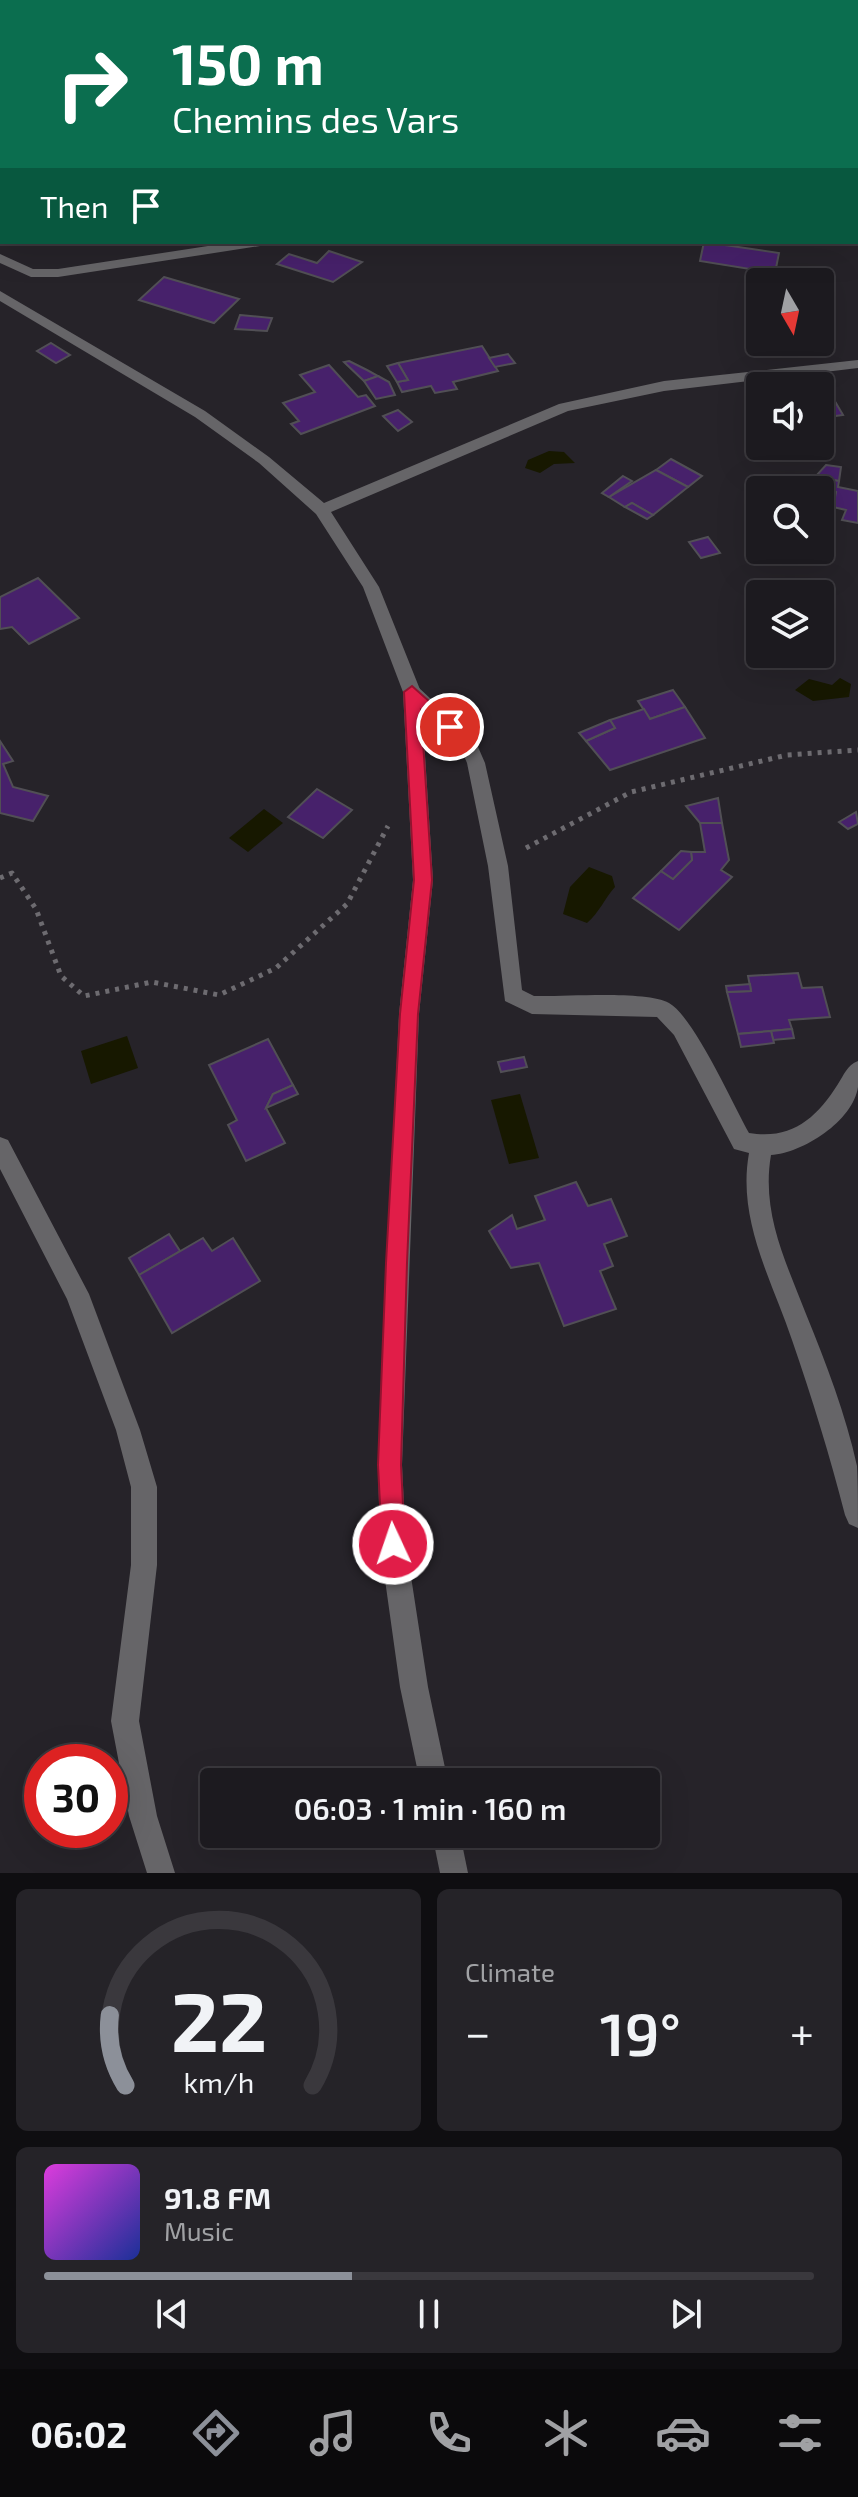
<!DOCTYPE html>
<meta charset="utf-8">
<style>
body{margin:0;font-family:"Exo 2",sans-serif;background:#252328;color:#f1f3f6;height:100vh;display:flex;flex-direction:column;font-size:30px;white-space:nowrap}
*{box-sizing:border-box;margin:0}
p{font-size:26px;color:#a0a1a4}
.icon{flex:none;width:44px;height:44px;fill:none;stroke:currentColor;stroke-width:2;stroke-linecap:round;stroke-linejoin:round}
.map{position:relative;height:1873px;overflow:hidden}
.sheet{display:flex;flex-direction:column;gap:16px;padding:16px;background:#0f0e11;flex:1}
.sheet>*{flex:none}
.top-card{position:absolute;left:0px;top:0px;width:858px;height:244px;box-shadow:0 8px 32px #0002,0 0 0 2px #3a383d;background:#0b6e4f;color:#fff;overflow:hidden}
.needle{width:52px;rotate:171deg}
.controls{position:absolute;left:746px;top:268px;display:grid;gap:16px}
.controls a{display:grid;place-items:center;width:88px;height:88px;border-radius:8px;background:#1c1a1f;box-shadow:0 8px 32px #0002,0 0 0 2px #3a383d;font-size:40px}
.speed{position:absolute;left:24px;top:1744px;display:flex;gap:16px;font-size:40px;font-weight:700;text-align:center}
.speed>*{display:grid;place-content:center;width:104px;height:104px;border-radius:50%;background:#1c1a1f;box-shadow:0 8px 32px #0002,0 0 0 2px #3a383d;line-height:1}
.speed .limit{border:12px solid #d22;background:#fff;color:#111}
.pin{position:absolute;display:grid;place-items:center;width:68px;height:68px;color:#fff;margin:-34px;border:4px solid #fff;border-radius:50%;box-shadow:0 2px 8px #0007}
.me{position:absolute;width:88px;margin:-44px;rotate:357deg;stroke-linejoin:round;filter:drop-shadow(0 0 6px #0008)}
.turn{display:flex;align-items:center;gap:28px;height:168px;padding:0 40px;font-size:36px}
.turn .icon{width:104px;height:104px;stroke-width:2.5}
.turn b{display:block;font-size:56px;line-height:68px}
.then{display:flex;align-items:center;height:76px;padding:0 40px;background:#0003;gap:16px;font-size:30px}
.big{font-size:60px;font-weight:600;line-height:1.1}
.sheet .widget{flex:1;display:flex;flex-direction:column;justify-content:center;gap:12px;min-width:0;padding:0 28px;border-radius:12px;background:#252328}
.sheet .dial{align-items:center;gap:0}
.dial svg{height:208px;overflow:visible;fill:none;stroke:#3a383d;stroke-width:7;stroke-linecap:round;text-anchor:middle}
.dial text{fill:#f1f3f6;stroke:none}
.song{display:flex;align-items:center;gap:24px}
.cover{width:96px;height:96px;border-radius:12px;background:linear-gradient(135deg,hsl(300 70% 55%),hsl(230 70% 35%))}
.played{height:8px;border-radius:4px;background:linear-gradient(90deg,#8c9099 40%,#3a383d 40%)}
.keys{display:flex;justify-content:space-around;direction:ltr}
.heat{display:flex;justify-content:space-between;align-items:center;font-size:44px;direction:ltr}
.sheet .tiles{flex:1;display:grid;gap:16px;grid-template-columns:1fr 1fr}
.widget:last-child{grid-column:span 2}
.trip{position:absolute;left:200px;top:1768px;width:460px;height:80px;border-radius:8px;background:#1c1a1f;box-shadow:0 8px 32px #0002,0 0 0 2px #3a383d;font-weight:600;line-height:80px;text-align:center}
.dock{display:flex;height:128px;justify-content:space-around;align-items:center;background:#0b0a0c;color:#a0a1a4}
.dock .icon{width:56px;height:56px}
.dock .on{color:#8c9099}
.dock b{font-size:36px;color:#f1f3f6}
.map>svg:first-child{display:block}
.forest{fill:#5b5f0b}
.water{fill:#171800}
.building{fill:#47216b;stroke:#514f55;stroke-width:2}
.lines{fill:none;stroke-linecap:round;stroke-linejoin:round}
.path{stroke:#6d6b70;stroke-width:5;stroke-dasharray:4 6;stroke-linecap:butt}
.service{fill:#666568;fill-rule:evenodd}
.minor{fill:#666568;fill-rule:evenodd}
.tertiary{fill:#666568;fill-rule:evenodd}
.route{fill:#e11d48;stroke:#92132f;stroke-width:2}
</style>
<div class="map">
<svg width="858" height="1873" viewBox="0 0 858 1873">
<rect width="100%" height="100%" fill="#262329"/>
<!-- forest -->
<polygon class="forest" points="362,0 858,0 858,166 856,2 357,2"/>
<!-- water -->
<g class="water">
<polygon points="549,451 564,452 575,463 554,464 540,473 525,468 528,460"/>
<polygon points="840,678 851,684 849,697 813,701 795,690 809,679 832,685"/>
<polygon points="264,809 283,823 248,852 229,838"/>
<path d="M 589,867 L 612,876 L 615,887 C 605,898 599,913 587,923 L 563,914 L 570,887 Z"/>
<polygon points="127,1036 138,1068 91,1084 81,1051"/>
<polygon points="520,1094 539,1158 509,1164 491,1100"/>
</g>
<!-- building -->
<g class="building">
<polygon points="704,242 779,253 775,273 700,261"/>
<polygon points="329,251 362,262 333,282 277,264 289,254 317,263"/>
<polygon points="164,277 239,299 214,323 139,300"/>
<polygon points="240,315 272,318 267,331 235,329"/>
<polygon points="51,343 70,355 56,363 37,351"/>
<polygon points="482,346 498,371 453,382 457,389 435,393 431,386 402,392 397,382 408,380 398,363"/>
<polygon points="508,354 515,363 495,367 489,358"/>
<polygon points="349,361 367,370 378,376 364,381 344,362"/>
<polygon points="398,363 408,380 397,382 387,366"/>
<polygon points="329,365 358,397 366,395 375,406 301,434 291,424 299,421 283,403 315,392 300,375"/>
<polygon points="378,376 389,382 395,395 376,399 364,381"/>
<polygon points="833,398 843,415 820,418 820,399"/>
<polygon points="398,410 412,422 398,431 383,416"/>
<polygon points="671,459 702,476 688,487 656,470"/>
<polygon points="826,465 841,467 839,481 815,477"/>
<polygon points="656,470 688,487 653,515 632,503 625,507 609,497"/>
<polygon points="623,476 632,481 609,497 602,493"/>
<polygon points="815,477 839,481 838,487 858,491 858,523 842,520 846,510 833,507 836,492 812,488"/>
<polygon points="632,503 653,515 647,519 625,507"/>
<polygon points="708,537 720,553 701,558 689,542"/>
<polygon points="38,578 79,618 29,644 12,627 0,629 0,597"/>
<polygon points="673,690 685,707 650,719 638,701"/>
<polygon points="685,707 705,738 610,770 586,741 615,728 610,720 644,709 650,719"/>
<polygon points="610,720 615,728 586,741 579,733"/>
<polygon points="0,741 13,761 3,764 13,787 48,796 33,821 0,813"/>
<polygon points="317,789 352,810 323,838 288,817"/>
<polygon points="718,798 722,823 700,823 686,806"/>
<polygon points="856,812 858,824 848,829 839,822"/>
<polygon points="700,823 722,823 729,860 721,870 732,877 679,930 633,898 661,871 673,879 692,860 691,852 705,852"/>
<polygon points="681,851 691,852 692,860 673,879 661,871"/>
<polygon points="798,973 802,988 822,987 830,1017 789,1020 792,1029 738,1034 727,992 751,991 748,976"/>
<polygon points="750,984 751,991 727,992 726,986"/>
<polygon points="792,1029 794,1038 773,1040 771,1031"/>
<polygon points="771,1031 774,1043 741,1047 738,1034"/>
<polygon points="268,1039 293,1085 273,1094 266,1108 285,1143 246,1161 228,1125 237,1120 209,1065"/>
<polygon points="524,1057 527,1067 501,1072 498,1062"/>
<polygon points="293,1085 298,1094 266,1108 273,1094"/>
<polygon points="576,1182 588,1206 611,1199 627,1236 604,1244 613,1266 600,1271 616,1309 564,1326 539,1263 511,1268 489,1231 512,1215 517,1229 545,1220 535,1196"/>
<polygon points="169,1234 180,1251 139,1275 129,1258"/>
<polygon points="203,1238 212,1251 233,1238 260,1281 172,1333 139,1275"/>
</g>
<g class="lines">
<!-- path -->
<g class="path">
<polyline points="526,848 631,792 787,755 858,750"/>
<polyline points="0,878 12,873 36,909 61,976 84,996 152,982 219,995 276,968 347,904 388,826"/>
</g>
<!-- service -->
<g class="service">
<rect x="297" y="0" width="12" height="2"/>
<polygon points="788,0 809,0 811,2 790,2"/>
<rect x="856" y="4" width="2" height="7"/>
<path d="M 412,686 L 418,687 L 475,740 L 485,763 L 508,866 L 522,990 L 534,996 C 564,997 645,990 669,1003 C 694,1017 733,1105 749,1133 C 791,1140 816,1119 838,1084 C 844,1075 847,1065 858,1061 C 858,1069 858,1079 858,1087 C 853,1121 803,1153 771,1155 C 761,1213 786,1262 806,1314 C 826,1363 846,1415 857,1466 C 858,1485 858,1508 858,1528 L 849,1524 L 845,1515 C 830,1456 812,1398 792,1340 C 771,1278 737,1220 749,1153 L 734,1149 L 674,1035 L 657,1017 L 532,1014 L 505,1001 L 488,866 L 467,763 L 461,749 L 406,697 L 403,692 L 406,687 Z"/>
</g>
<!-- minor -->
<g class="minor">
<polygon points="669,0 686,0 688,2 671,2"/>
<rect x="856" y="32" width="2" height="6"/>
<polygon points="234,242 267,242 260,246 58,277 31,277 0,263 0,254 33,269 58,269"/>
<polygon points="0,291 205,411 269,457 324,503 559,404 664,381 858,360 858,368 664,391 568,411 331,512 379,587 421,692 433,880 419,1014 402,1465 406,1544 428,1687 448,1782 420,1782 400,1687 380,1544 378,1465 399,1014 413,880 403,692 363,587 316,514 259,463 195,417 0,301"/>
<polygon points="432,1834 460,1834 468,1873 440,1873"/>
</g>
<!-- tertiary -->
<polygon class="tertiary" points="0,1137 8,1140 89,1294 140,1430 157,1487 157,1565 139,1721 157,1816 175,1873 147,1873 129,1816 111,1721 131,1565 131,1487 116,1430 67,1299 0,1169"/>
</g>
<!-- route -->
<polygon class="route" points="412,686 458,727 450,733 421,710 432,880 418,1014 407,1263 401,1465 405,1544 402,1552 393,1556 385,1552 382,1544 378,1465 386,1263 400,1014 414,880 404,692"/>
</svg>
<div class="controls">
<a><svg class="needle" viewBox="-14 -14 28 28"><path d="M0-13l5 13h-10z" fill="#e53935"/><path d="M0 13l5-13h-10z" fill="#a0a1a4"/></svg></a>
<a><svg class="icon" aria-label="sound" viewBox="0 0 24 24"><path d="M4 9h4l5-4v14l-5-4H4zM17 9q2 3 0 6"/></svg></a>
<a><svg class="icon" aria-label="search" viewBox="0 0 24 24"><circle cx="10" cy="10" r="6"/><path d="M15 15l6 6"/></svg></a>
<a><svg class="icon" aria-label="layers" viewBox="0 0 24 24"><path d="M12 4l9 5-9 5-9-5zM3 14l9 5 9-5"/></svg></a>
</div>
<div class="speed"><div class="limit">30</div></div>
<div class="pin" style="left:450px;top:727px;background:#d93025"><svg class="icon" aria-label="arrive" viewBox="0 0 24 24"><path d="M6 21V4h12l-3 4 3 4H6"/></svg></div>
<svg class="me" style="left:393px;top:1544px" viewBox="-20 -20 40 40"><circle r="17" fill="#e11d48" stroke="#fff" stroke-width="3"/><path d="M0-11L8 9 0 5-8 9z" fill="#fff"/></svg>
<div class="trip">06:03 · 1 min · 160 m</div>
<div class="top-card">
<div class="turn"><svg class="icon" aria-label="right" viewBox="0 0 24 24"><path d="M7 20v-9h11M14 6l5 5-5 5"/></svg><div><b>150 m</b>Chemins des Vars</div></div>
<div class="then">Then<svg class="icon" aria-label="arrive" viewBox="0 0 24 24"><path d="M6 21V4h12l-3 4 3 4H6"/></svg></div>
</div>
</div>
<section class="sheet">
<div class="tiles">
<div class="widget dial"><svg viewBox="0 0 100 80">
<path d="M14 69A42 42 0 1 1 86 69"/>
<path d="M14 69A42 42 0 0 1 8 42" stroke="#8c9099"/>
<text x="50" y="56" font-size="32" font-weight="700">22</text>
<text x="50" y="72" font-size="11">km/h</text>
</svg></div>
<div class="widget"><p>Climate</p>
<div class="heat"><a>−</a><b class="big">19°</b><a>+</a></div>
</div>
<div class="widget">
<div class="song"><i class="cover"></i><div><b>91.8 FM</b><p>Music</p></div></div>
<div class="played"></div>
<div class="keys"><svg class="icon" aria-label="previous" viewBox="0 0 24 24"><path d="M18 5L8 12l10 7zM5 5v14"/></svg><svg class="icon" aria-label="pause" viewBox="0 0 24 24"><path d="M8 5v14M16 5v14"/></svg><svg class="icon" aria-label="next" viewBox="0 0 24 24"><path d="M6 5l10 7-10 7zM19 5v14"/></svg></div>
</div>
</div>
</section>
<nav class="dock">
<b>06:02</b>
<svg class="icon on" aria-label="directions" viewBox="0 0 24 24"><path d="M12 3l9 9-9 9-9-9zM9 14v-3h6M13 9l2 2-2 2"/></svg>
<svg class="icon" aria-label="music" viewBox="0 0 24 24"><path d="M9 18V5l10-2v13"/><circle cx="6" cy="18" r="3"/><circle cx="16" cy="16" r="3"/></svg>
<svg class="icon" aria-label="phone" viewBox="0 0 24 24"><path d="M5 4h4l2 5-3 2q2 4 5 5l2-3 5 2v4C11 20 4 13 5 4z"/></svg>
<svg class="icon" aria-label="climate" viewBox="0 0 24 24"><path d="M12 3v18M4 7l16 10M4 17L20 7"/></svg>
<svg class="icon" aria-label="car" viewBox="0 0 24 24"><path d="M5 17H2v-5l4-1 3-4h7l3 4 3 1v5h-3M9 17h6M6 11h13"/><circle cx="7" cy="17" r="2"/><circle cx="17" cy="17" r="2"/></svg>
<svg class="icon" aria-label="filters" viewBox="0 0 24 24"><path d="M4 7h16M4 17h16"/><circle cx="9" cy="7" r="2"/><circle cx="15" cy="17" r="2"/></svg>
</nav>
